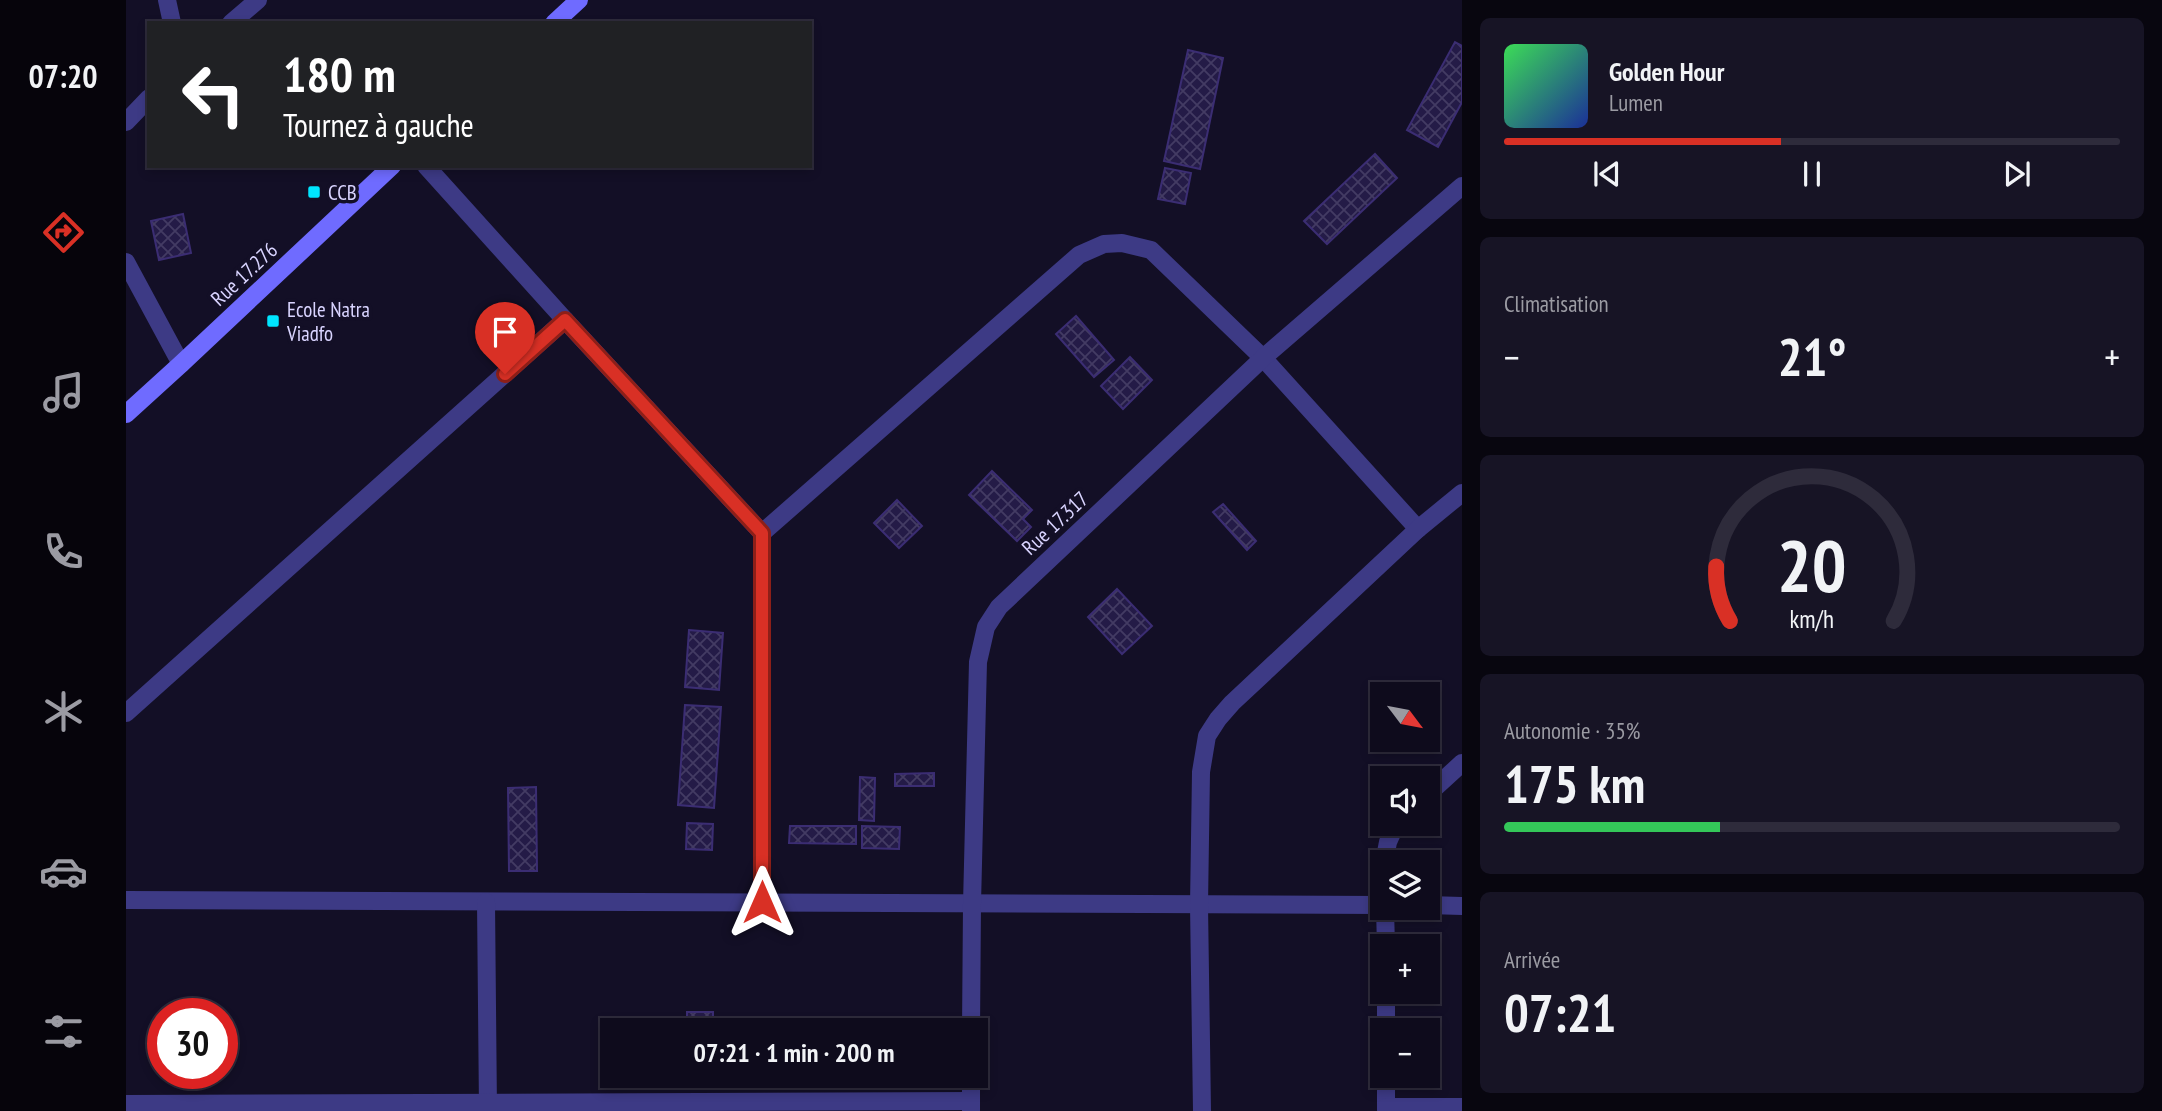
<!DOCTYPE html>
<html lang="fr">
<meta charset="utf-8">
<style>
body{margin:0;font-family:"PT Sans Narrow",sans-serif;background:#171425;color:#f1f3f6;height:100vh;display:flex;flex-direction:column;font-size:26px;white-space:nowrap}
*{box-sizing:border-box;margin:0}
p{font-size:23px;color:#9b9ba3}
.icon{flex:none;width:38px;height:38px;fill:none;stroke:currentColor;stroke-width:2;stroke-linecap:round;stroke-linejoin:round}
.map{position:relative;flex:1;overflow:hidden}
.side{display:flex;flex-direction:column;gap:18px;padding:18px;background:#08060f;width:700px}
.side>*{flex:none}
.hud{position:absolute;left:21px;top:21px;width:665px;height:147px;border-radius:0px;box-shadow:0 4px 10px #0003,0 0 0 2px #2e2b3b;background:#202124;color:#fff;overflow:hidden}
.needle{width:46px;rotate:122deg}
.tools{position:absolute;left:1244px;top:682px;display:grid;gap:14px}
.tools a{display:grid;place-items:center;width:70px;height:70px;border-radius:0px;background:#0e0b1c;box-shadow:0 4px 10px #0003,0 0 0 2px #2e2b3b;font-size:35px}
.speed{position:absolute;left:21px;top:998px;display:flex;gap:14px;font-size:35px;font-weight:700;text-align:center}
.speed>*{display:grid;place-content:center;width:91px;height:91px;border-radius:50%;background:#0e0b1c;box-shadow:0 4px 10px #0003,0 0 0 2px #2e2b3b;line-height:1}
.speed .limit{border:10px solid #d22;background:#fff;color:#111}
.pin{position:absolute;display:grid;place-items:center;width:60px;height:60px;color:#fff;margin:-72px -30px;border-radius:50% 50% 50% 0;rotate:-45deg;box-shadow:0 0 7px #0007}
.pin .icon{rotate:45deg}
.me{position:absolute;width:77px;margin:-38px;rotate:0deg;stroke-linejoin:round;filter:drop-shadow(0 0 5px #0008)}
.turn{display:flex;align-items:center;gap:24px;height:147px;padding:0 21px;font-size:32px}
.turn .icon{width:91px;height:91px;stroke-width:2.5}
.turn b{display:block;font-size:49px;line-height:60px}
.big{font-size:52px;font-weight:700;line-height:1.1}
.side .tile{flex:1;display:flex;flex-direction:column;justify-content:center;gap:10px;min-width:0;padding:0 24px;border-radius:10px;background:#171425}
.side .dial{align-items:center;gap:0}
.dial svg{height:182px;overflow:visible;fill:none;stroke:#2e2b3b;stroke-width:7;stroke-linecap:round;text-anchor:middle}
.dial text{fill:#f1f3f6;stroke:none}
.song{display:flex;align-items:center;gap:21px}
.cover{width:84px;height:84px;border-radius:10px;background:linear-gradient(135deg,hsl(130 70% 55%),hsl(230 70% 35%))}
.played{height:7px;border-radius:4px;background:linear-gradient(90deg,#d93025 45%,#2e2b3b 45%)}
.keys{display:flex;justify-content:space-around;direction:ltr}
.heat{display:flex;justify-content:space-between;align-items:center;font-size:38px;direction:ltr}
.charge{height:10px;border-radius:5px;background:linear-gradient(90deg,#34c759 35%,#2e2b3b 0)}
.trip{position:absolute;left:474px;top:1018px;width:388px;height:70px;border-radius:0px;background:#0e0b1c;box-shadow:0 4px 10px #0003,0 0 0 2px #2e2b3b;font-weight:700;line-height:70px;text-align:center}
main{display:flex;flex:1;min-height:0}
.dock{display:flex;flex-direction:column;width:126px;justify-content:space-around;align-items:center;background:#06040b;color:#9b9ba3}
.dock .icon{width:49px;height:49px}
.dock .selected{color:#d93025}
.dock b{font-size:32px;color:#f1f3f6}
.map>svg:first-child{display:block}
.building{fill:url(#building-cross-hatch);stroke:#3b2d73;stroke-width:2}
.lines{fill:none;stroke-linecap:round;stroke-linejoin:round}
.minor{stroke:#3d3a85;stroke-width:18}
.secondary{stroke:#6f6bff;stroke-width:18}
.route-casing{stroke:#8d1f18;stroke-width:18}
.route{stroke:#d93025;stroke-width:12}
.poi-dot{fill:#00e5ff;stroke:#130f26;stroke-width:2.5}
.labels{text-anchor:middle;dominant-baseline:central;stroke-width:7;stroke-linejoin:round;paint-order:stroke}
.poi-label{font-size:21px;fill:#d9d4ff;stroke:#130f26;text-anchor:start}
.street-label{font-size:21px;fill:#d9d4ff;stroke:#130f26}
</style>
<main>
<nav class="dock">
<b>07:20</b>
<svg class="icon selected" aria-label="directions" viewBox="0 0 24 24"><path d="M12 3l9 9-9 9-9-9zM9 14v-3h6M13 9l2 2-2 2"/></svg>
<svg class="icon" aria-label="music" viewBox="0 0 24 24"><path d="M9 18V5l10-2v13"/><circle cx="6" cy="18" r="3"/><circle cx="16" cy="16" r="3"/></svg>
<svg class="icon" aria-label="phone" viewBox="0 0 24 24"><path d="M5 4h4l2 5-3 2q2 4 5 5l2-3 5 2v4C11 20 4 13 5 4z"/></svg>
<svg class="icon" aria-label="climate" viewBox="0 0 24 24"><path d="M12 3v18M4 7l16 10M4 17L20 7"/></svg>
<svg class="icon" aria-label="car" viewBox="0 0 24 24"><path d="M5 17H2v-5l4-1 3-4h7l3 4 3 1v5h-3M9 17h6M6 11h13"/><circle cx="7" cy="17" r="2"/><circle cx="17" cy="17" r="2"/></svg>
<svg class="icon" aria-label="filters" viewBox="0 0 24 24"><path d="M4 7h16M4 17h16"/><circle cx="9" cy="7" r="2"/><circle cx="15" cy="17" r="2"/></svg>
</nav>
<div class="map">
<svg width="1336" height="1111" viewBox="0 0 1336 1111">
<defs>
<pattern id="building-cross-hatch" width="8" height="8" patternUnits="userSpaceOnUse" patternTransform="scale(1.75)"><rect width="8" height="8" fill="#241b47"/><path d="M0 0l8 8M0 8l8-8" fill="none" stroke="#433b63"/></pattern>
</defs>
<rect width="100%" height="100%" fill="#130f26"/>
<!-- building -->
<g class="building">
<polygon points="1329,42 1336,46 1336,102 1312,147 1281,130"/>
<polygon points="1062,50 1097,58 1074,169 1038,161"/>
<polygon points="1249,154 1271,178 1201,244 1178,221"/>
<polygon points="1039,168 1065,173 1059,204 1032,199"/>
<polygon points="57,214 65,253 33,260 25,221"/>
<polygon points="950,316 988,360 968,377 930,334"/>
<polygon points="1004,357 1026,380 997,409 975,386"/>
<polygon points="866,471 906,510 897,519 905,527 891,541 843,495"/>
<polygon points="771,500 796,526 773,548 748,523"/>
<polygon points="1097,504 1130,541 1121,550 1087,512"/>
<polygon points="991,589 1026,626 996,654 962,617"/>
<polygon points="563,630 597,633 593,690 559,687"/>
<polygon points="559,705 595,707 588,808 552,805"/>
<polygon points="808,773 808,786 769,786 769,774"/>
<polygon points="734,777 749,778 748,821 733,820"/>
<polygon points="410,787 411,871 383,871 382,788"/>
<polygon points="561,823 587,824 586,850 560,849"/>
<polygon points="664,826 730,826 730,844 663,843"/>
<polygon points="736,826 774,827 773,849 736,848"/>
<rect x="561" y="1012" width="26" height="19"/>
</g>
<g class="lines">
<!-- minor -->
<g class="minor">
<polyline points="41,0 46,23"/>
<polyline points="105,23 132,0"/>
<polyline points="0,122 23,98"/>
<polyline points="300,166 439,320 636,533 636,902"/>
<polyline points="0,262 55,364"/>
<polyline points="636,533 953,255 978,244 996,243 1025,250 1137,358 1292,529"/>
<polyline points="0,713 439,320"/>
<polyline points="1302,794 1336,763"/>
<polyline points="1258,863 1262,842 1270,824"/>
<polyline points="0,900 1256,905"/>
<polyline points="360,902 362,1111"/>
<polyline points="1302,905 1336,906"/>
<polyline points="1259,908 1260,947"/>
<polyline points="1260,992 1260,1031"/>
<polyline points="845,1031 846,904 852,662 860,627 873,607 1137,358 1336,186"/>
<polyline points="1260,1076 1260,1111"/>
<polyline points="0,1104 845,1101"/>
<polyline points="1260,1107 1336,1107"/>
<polyline points="845,1111 845,1076"/>
<polyline points="1076,1111 1073,905 1075,772 1081,736 1092,719 1106,703 1292,529 1336,493"/>
</g>
<!-- secondary -->
<g class="secondary">
<polyline points="428,23 453,0"/>
<polyline points="0,414 55,364 266,166"/>
</g>
</g>
<g class="lines">
<defs>
<polyline id="route" points="379,374 439,320 636,533 636,902"/>
</defs>
<!-- route casing -->
<use href="#route" class="route-casing"/>
<!-- route -->
<use href="#route" class="route"/>
</g>
<!-- markers -->
<g class="poi-dot">
<rect x="181" y="185" width="14" height="14" rx="3.5"/>
<rect x="140" y="314" width="14" height="14" rx="3.5"/>
</g>
<g class="labels">
<!-- poi labels -->
<g class="poi-label">
<text x="202" y="192">CCB</text>
<text x="161" y="309">Ecole Natra<tspan x="161" dy="24">Viadfo</tspan></text>
</g>
<!-- street labels -->
<g class="street-label">
<text transform="translate(118 274) rotate(-43)">Rue 17.276</text>
<text transform="translate(929 523) rotate(-43)">Rue 17.317</text>
</g>
</g>
</svg>
<div class="tools">
<a><svg class="needle" viewBox="-14 -14 28 28"><path d="M0-13l5 13h-10z" fill="#e53935"/><path d="M0 13l5-13h-10z" fill="#9b9ba3"/></svg></a>
<a><svg class="icon" aria-label="sound" viewBox="0 0 24 24"><path d="M4 9h4l5-4v14l-5-4H4zM17 9q2 3 0 6"/></svg></a>
<a><svg class="icon" aria-label="layers" viewBox="0 0 24 24"><path d="M12 4l9 5-9 5-9-5zM3 14l9 5 9-5"/></svg></a>
<a>+</a>
<a>−</a>
</div>
<div class="speed"><div class="limit">30</div></div>
<div class="pin" style="left:379px;top:374px;background:#d93025"><svg class="icon" aria-label="arrive" viewBox="0 0 24 24"><path d="M6 21V4h12l-3 4 3 4H6"/></svg></div>
<svg class="me" style="left:636px;top:902px" viewBox="-20 -20 40 40"><path d="M0-17L14 15 0 8-14 15z" fill="#d93025" stroke="#fff" stroke-width="4"/></svg>
<div class="trip">07:21 · 1 min · 200 m</div>
<div class="hud">
<div class="turn"><svg class="icon" aria-label="left" viewBox="0 0 24 24"><path d="M17 20v-9H6M10 6l-5 5 5 5"/></svg><div><b>180 m</b>Tournez à gauche</div></div>
</div>
</div>
<section class="side">
<div class="tile">
<div class="song"><i class="cover"></i><div><b>Golden Hour</b><p>Lumen</p></div></div>
<div class="played"></div>
<div class="keys"><svg class="icon" aria-label="previous" viewBox="0 0 24 24"><path d="M18 5L8 12l10 7zM5 5v14"/></svg><svg class="icon" aria-label="pause" viewBox="0 0 24 24"><path d="M8 5v14M16 5v14"/></svg><svg class="icon" aria-label="next" viewBox="0 0 24 24"><path d="M6 5l10 7-10 7zM19 5v14"/></svg></div>
</div>
<div class="tile"><p>Climatisation</p>
<div class="heat"><a>−</a><b class="big">21°</b><a>+</a></div>
</div>
<div class="tile dial"><svg viewBox="0 0 100 80">
<path d="M14 69A42 42 0 1 1 86 69"/>
<path d="M14 69A42 42 0 0 1 8 45" stroke="#d93025"/>
<text x="50" y="56" font-size="32" font-weight="700">20</text>
<text x="50" y="72" font-size="11">km/h</text>
</svg></div>
<div class="tile"><p>Autonomie · 35%</p><b class="big">175 km</b><div class="charge"></div></div>
<div class="tile"><p>Arrivée</p><b class="big">07:21</b></div>
</section>
</main>
